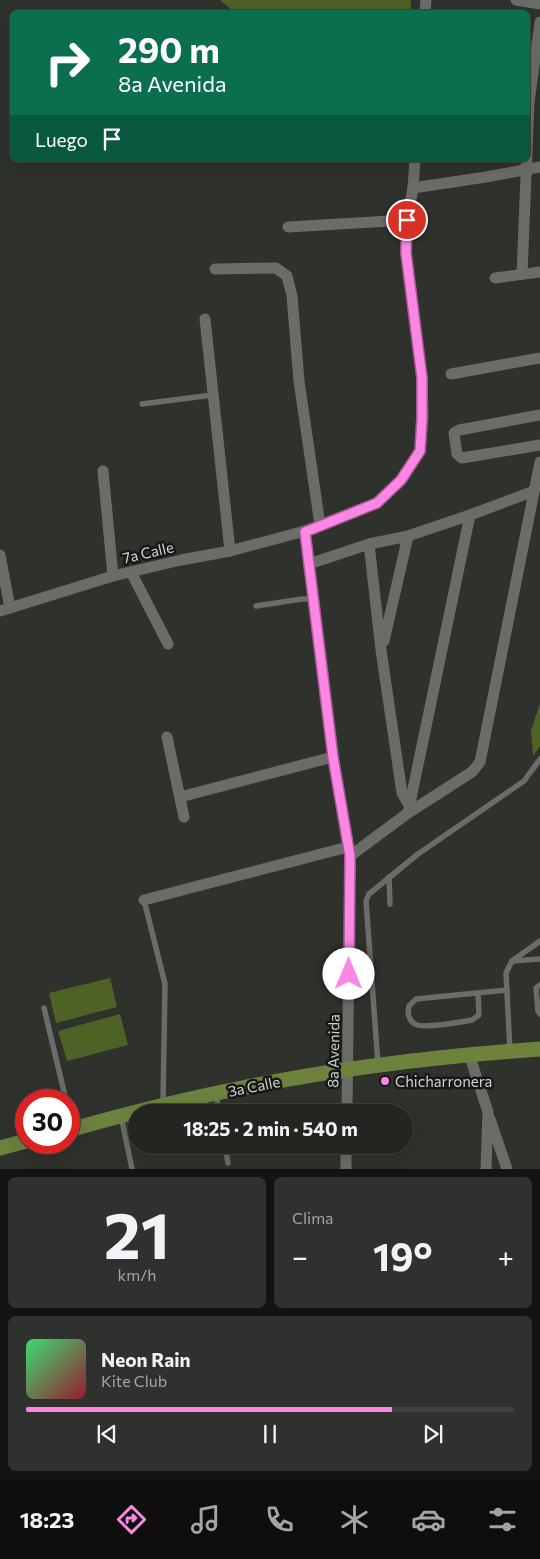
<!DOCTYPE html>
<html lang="es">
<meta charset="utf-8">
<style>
body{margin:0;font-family:Commissioner,sans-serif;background:#2f312e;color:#f1f3f6;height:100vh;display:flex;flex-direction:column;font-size:19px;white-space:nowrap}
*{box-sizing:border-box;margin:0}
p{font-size:16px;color:#a3a5a5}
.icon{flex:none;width:28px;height:28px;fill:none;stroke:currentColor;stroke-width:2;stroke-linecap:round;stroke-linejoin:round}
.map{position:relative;height:1169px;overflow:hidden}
.panel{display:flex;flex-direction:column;gap:8px;padding:8px;background:#131412;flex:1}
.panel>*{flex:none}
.top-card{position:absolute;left:10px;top:10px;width:520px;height:152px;border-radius:8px;box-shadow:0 5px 20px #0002,0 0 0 1px #40423f;background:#0b6e4f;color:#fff;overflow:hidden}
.speed{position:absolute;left:15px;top:1089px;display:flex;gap:10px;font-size:25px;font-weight:700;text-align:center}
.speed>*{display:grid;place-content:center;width:65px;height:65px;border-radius:50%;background:#232521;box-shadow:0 5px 20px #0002,0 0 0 1px #40423f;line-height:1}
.speed .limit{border:8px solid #d22;background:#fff;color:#111}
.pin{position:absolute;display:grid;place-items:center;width:42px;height:42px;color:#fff;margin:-21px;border:2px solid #fff;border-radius:50%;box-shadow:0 1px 5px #0007}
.me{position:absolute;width:55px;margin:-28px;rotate:0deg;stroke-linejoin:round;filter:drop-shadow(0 0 4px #0008)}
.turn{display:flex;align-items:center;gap:18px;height:105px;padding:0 25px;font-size:22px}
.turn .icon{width:65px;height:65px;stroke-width:2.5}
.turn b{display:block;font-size:35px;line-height:42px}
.then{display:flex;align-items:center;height:48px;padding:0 25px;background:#0003;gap:10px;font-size:19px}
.big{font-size:38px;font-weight:700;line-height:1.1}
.panel .card{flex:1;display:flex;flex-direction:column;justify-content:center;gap:8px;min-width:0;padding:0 18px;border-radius:8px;background:#2f312e}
.panel .dial{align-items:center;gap:0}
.dial b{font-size:65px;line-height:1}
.song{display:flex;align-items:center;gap:15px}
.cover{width:60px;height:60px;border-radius:8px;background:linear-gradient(135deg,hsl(140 70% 55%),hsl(350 70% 35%))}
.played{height:5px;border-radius:2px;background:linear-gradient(90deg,#fc86e4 75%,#40423f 75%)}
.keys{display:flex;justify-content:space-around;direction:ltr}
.heat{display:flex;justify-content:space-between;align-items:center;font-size:28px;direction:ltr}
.panel .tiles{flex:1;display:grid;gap:8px;grid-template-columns:1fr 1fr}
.card:last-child{grid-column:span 2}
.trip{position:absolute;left:128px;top:1104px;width:285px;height:50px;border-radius:25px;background:#232521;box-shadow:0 5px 20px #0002,0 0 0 1px #40423f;font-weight:700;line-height:50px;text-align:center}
.dock{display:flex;height:80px;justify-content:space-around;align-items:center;background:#0e0f0d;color:#a3a5a5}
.dock .icon{width:35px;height:35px}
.dock .selected{color:#fc86e4}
.dock b{font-size:22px;color:#f1f3f6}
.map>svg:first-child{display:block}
.green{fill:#4e6225}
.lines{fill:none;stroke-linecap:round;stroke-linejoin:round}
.service{stroke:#6a6c67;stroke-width:5.5}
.minor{stroke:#6a6c67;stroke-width:11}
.primary{stroke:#6d823d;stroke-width:15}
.route-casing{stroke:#a45794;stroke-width:12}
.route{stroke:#fc86e4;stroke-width:9}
.poi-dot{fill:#fc86e4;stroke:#171816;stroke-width:2}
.labels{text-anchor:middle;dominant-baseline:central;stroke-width:5;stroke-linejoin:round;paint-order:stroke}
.street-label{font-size:15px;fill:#d2d3d0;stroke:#171816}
.poi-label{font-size:15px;fill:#d2d3d0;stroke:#171816;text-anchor:start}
</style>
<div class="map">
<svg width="540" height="1169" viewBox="0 0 540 1169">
<rect width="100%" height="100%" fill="#2f312c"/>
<!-- green -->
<g class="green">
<polygon points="220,0 411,0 411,12 234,12"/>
<polygon points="540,703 540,746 533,756 531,731"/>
<polygon points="110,978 117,1007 56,1023 49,993"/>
<polygon points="120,1014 128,1045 67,1061 58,1031"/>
</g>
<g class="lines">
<!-- service -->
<g class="service">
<polyline points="142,404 213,395"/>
<polyline points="256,606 302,599 313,599"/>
<polyline points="389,877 390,904"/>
<polyline points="144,900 165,984 163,1104"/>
<polyline points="512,961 540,959"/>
<polyline points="540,985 536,988 538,1011 540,1014"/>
<path d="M 478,993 L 479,1015 L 472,1020 C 461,1022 426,1028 417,1025 C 409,1022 407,1013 409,1006 L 416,999 L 507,990"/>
<polyline points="44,1008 66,1100"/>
<polyline points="510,1051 506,973 512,961 540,941"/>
<polyline points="378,1064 366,901 369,894 418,854 524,781 540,759"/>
<polyline points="216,1094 219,1112"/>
<polyline points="69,1111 73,1129"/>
<polyline points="121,1116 132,1169"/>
<polyline points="225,1145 228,1163"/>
</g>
<!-- minor -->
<g class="minor">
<polyline points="516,0 540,4"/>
<polyline points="425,12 426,0"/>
<polyline points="413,188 486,177 540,167"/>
<polyline points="288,227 407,220"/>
<polyline points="215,269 276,268 287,276 292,296 299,381 320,525"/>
<polyline points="522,274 529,102 540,22"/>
<polyline points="495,278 540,272"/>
<polyline points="205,319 230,551"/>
<polyline points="451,374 540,358"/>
<polyline points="540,415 459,430 454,433 457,454 462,458 540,445"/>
<polyline points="103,471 113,576"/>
<polyline points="305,531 333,757 350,856 347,1112"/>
<polyline points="369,544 381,650 402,793 409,805"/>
<polyline points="0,555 10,608"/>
<polyline points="309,564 369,544 408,536 470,515 534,491"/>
<polyline points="131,572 168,644"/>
<polyline points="0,611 113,576 181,560 230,551 305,531 377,503 401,480 420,451 423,418 422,378 406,253 407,220 413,188 415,160"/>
<polyline points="384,641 408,536"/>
<polyline points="167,737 184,817"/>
<polyline points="180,797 333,757"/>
<polyline points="408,813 470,515"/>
<polyline points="350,856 408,813 472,772 480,762 540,462"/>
<polyline points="144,900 348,847"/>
<polyline points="469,1054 488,1112 486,1169"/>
<polyline points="490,1119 507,1169"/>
<polyline points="346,1169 346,1145"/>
</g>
<!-- primary -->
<g class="primary">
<path d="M 69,1130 C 126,1114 184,1099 242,1088 C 340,1068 440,1056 540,1049"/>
<polyline points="0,1148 26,1141"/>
</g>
</g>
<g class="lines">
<defs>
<polyline id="route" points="349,974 350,856 333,757 305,532 377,503 401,480 420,451 422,418 422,378 406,253 407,220"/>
</defs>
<!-- route casing -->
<use href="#route" class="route-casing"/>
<!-- route -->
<use href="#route" class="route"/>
</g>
<!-- markers -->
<circle class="poi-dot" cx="385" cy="1081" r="5"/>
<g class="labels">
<!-- street labels -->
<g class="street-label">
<text transform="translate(148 552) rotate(-13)">7a Calle</text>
<text transform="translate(333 1051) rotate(-89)">8a Avenida</text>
<text transform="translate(254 1086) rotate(-11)">3a Calle</text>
</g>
<!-- poi labels -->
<g class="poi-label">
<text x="395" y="1081">Chicharronera</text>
</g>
</g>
</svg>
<div class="speed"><div class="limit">30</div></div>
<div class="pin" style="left:407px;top:220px;background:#d93025"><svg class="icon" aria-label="arrive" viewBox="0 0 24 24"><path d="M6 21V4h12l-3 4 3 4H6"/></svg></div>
<svg class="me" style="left:349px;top:974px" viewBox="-20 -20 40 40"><circle r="19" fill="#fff"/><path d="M0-13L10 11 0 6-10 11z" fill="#fc86e4"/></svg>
<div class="trip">18:25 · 2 min · 540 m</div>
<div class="top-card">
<div class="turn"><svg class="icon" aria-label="right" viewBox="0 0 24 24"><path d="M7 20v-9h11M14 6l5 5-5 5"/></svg><div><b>290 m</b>8a Avenida</div></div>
<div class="then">Luego<svg class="icon" aria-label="arrive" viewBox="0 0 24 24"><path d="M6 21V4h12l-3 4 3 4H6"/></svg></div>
</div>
</div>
<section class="panel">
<div class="tiles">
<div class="card dial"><b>21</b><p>km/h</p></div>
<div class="card"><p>Clima</p>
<div class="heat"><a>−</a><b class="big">19°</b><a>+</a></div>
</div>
<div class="card">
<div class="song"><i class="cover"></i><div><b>Neon Rain</b><p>Kite Club</p></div></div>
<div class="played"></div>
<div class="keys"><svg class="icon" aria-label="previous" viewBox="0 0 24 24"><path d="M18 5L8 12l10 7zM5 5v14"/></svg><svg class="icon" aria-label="pause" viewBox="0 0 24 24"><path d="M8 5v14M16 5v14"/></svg><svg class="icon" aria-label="next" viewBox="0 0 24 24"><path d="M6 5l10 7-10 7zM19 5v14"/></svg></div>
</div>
</div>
</section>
<nav class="dock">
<b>18:23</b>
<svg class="icon selected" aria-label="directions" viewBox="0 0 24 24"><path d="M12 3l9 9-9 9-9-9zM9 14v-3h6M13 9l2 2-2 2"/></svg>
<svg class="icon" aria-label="music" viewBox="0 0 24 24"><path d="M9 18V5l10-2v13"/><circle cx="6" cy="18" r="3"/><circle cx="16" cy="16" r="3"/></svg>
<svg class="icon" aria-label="phone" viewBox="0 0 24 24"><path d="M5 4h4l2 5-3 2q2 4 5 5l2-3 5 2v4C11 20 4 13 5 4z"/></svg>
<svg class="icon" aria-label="climate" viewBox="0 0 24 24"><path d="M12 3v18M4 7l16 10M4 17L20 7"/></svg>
<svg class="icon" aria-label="car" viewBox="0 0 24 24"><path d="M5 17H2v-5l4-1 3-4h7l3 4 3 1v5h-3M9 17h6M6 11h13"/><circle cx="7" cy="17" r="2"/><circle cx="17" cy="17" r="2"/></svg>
<svg class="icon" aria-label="filters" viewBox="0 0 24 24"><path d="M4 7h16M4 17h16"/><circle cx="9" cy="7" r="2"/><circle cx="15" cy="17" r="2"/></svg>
</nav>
